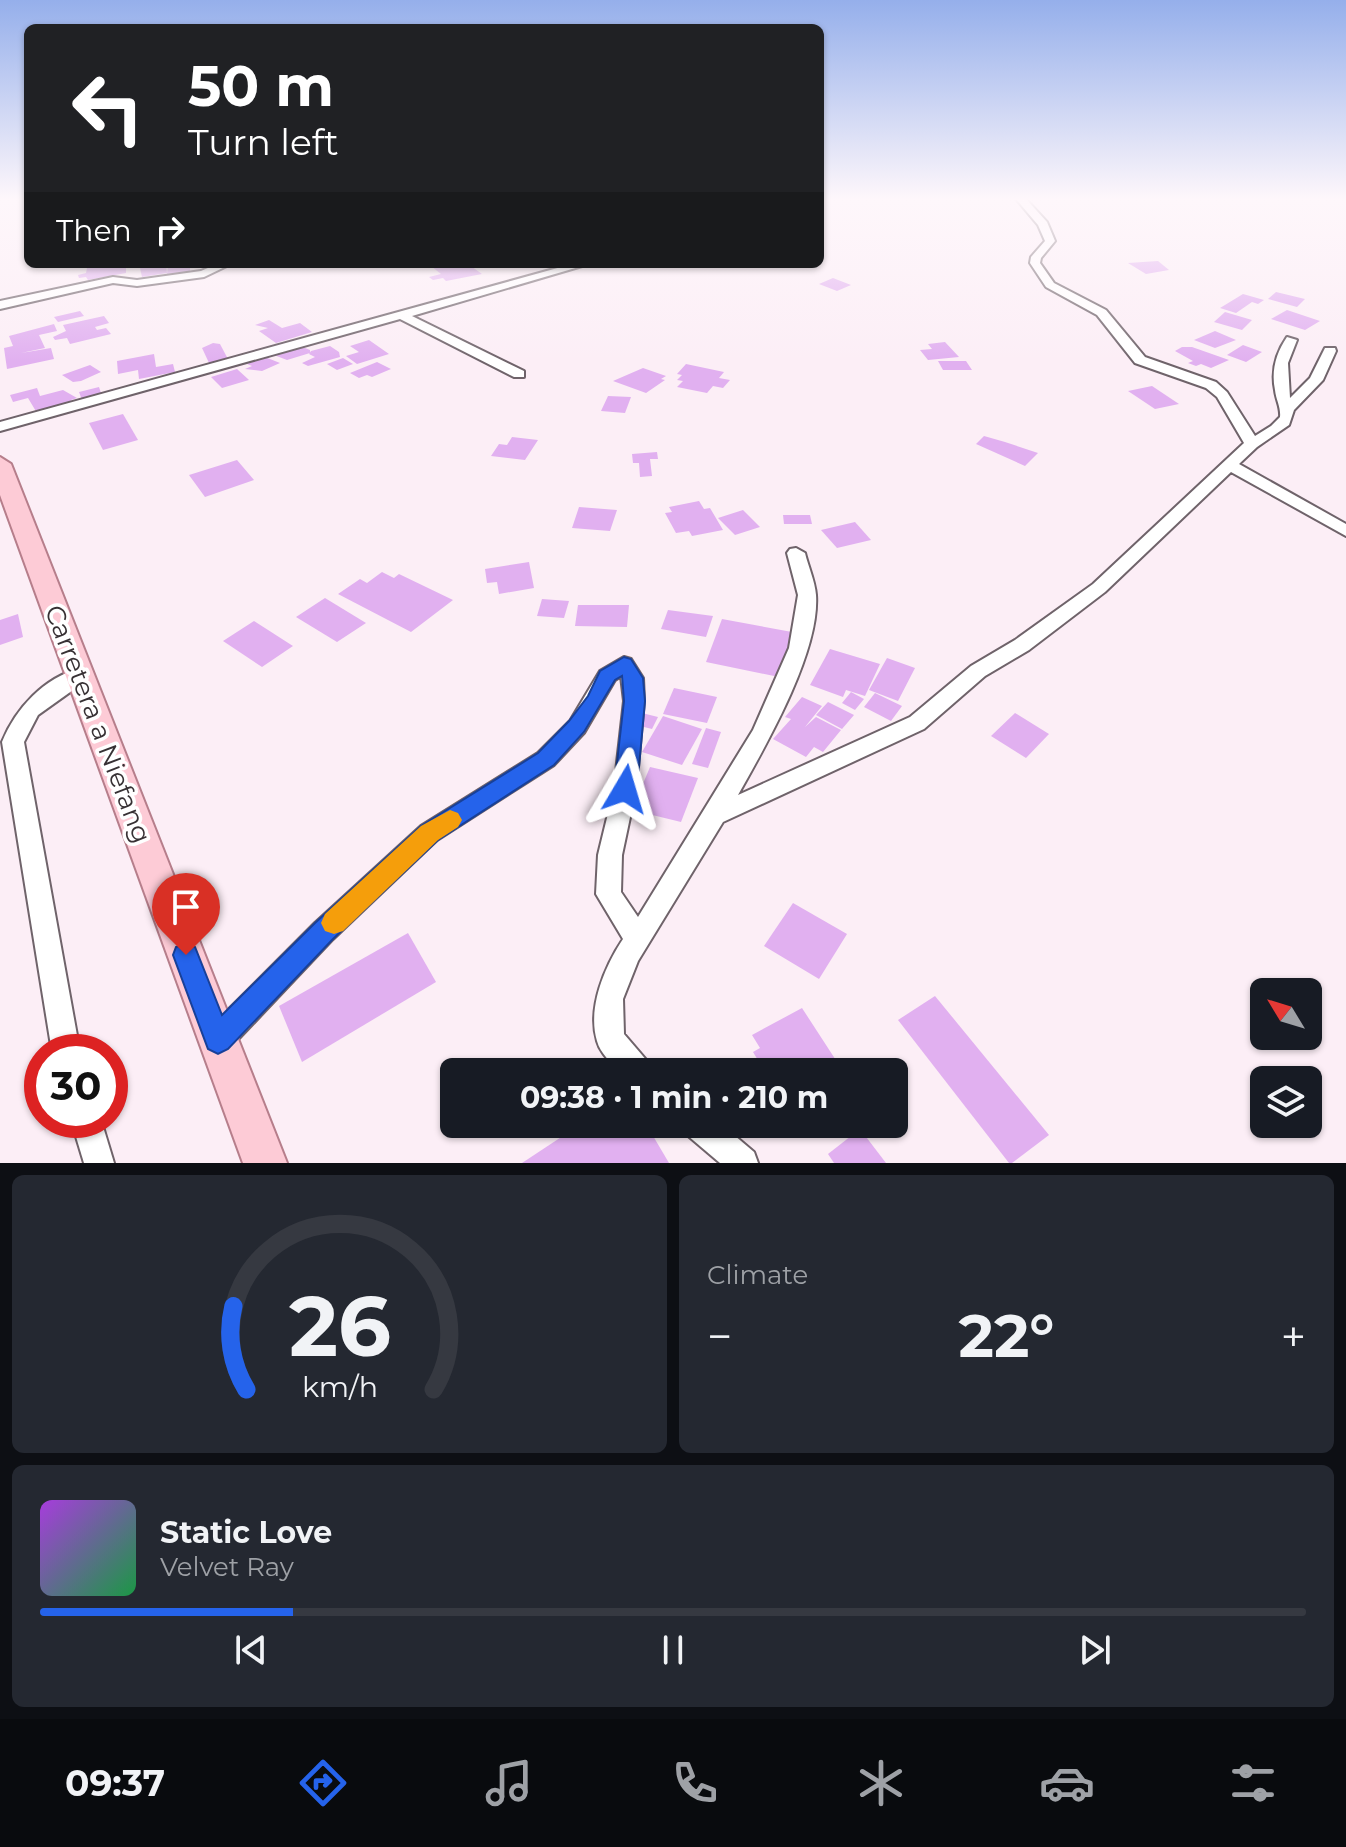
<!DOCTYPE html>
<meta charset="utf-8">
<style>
body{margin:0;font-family:Montserrat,sans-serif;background:#242831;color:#f1f3f6;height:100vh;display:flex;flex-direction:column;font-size:30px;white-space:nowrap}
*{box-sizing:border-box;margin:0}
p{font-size:26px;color:#9ea1a6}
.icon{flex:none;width:44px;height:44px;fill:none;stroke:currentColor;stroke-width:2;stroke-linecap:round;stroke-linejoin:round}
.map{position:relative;height:1163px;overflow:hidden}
.sheet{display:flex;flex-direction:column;gap:12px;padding:12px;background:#0d0f14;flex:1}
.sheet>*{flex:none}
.banner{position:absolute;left:24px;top:24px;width:800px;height:244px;border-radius:12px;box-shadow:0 2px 6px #0004;background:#202124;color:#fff;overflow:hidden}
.needle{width:52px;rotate:308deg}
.fabs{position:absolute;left:1250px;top:978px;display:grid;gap:16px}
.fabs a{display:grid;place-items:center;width:72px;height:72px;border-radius:12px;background:#171b24;box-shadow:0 2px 6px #0004;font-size:40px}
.speed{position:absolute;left:24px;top:1034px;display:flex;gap:16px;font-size:40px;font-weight:700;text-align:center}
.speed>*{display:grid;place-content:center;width:104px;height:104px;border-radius:50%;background:#171b24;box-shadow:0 2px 6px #0004;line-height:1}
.speed .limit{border:12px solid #d22;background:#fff;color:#111}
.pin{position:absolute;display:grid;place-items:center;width:68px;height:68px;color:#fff;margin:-82px -34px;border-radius:50% 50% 50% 0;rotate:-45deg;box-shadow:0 0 8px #0007}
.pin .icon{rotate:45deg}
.me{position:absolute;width:88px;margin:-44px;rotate:7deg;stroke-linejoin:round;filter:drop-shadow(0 0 6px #0008)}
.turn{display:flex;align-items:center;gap:28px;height:168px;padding:0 32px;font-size:36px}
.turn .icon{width:104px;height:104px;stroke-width:2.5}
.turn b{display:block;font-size:56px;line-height:68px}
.then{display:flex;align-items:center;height:76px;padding:0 32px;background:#0003;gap:16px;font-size:30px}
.big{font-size:60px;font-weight:700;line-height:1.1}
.sheet .tile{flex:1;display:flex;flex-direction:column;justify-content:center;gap:12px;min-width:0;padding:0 28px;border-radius:12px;background:#242831}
.sheet .dial{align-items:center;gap:0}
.dial svg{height:208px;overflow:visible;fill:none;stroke:#363941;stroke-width:7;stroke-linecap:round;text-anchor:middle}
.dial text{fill:#f1f3f6;stroke:none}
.song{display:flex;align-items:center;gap:24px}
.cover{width:96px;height:96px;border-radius:12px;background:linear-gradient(135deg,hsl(280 70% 55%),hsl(140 70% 35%))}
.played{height:8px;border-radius:4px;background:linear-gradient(90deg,#2563eb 20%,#363941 20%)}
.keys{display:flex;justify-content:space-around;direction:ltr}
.heat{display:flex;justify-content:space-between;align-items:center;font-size:44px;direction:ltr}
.sheet .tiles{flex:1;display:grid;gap:12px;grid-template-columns:1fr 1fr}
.tile:last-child{grid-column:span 2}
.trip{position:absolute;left:440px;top:1058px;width:468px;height:80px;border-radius:12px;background:#171b24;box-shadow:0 2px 6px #0004;font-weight:700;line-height:80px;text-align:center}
.dock{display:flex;height:128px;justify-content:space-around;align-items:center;background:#090b0e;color:#9ea1a6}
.dock .icon{width:56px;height:56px}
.dock .selected{color:#2563eb}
.dock b{font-size:36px;color:#f1f3f6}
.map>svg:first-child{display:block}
.building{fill:#e1b0f0}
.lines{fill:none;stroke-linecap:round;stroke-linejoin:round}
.minor-casing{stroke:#6f636a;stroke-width:4}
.primary-casing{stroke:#b67e8b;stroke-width:4}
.minor{fill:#fff;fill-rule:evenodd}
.primary{fill:#fdcbd6;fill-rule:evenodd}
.route{fill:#2563eb;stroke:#184099;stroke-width:2}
.slow{fill:#f59e0b}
.labels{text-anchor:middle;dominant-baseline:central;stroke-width:7;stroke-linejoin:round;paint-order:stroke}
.near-street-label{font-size:26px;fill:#373134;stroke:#fff}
</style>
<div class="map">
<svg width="1346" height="1163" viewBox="0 0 1346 1163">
<rect width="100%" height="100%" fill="#fceef6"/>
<!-- building -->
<g class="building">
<polygon points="1158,261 1169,270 1146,274 1128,263"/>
<polygon points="108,264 133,265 126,267 126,273 88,280 86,277 79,278 78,275 86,273 87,268"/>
<polygon points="166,264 167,273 142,277 140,268"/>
<polygon points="190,264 190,271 167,274 168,265"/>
<polygon points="438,264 468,264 482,274 446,281 443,278 433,280 429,277 441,274 431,266"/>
<polygon points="833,278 851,285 837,291 819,284"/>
<polygon points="1276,292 1305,299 1297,307 1268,299"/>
<polygon points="1243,294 1264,300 1258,304 1252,302 1236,313 1220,308"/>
<polygon points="1287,310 1320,321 1305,330 1271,319"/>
<polygon points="80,311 84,316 58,322 54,317"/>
<polygon points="1225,312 1252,320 1242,330 1214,322"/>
<polygon points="104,316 109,323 95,327 97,330 106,328 111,334 70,344 67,338 55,340 53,337 66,331 63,325"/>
<polygon points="269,320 282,328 300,323 312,332 276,343 259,331 268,328 255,325"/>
<polygon points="54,324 57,331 39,335 45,348 21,353 51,348 54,359 7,369 4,348 13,346 9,336"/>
<polygon points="1215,331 1236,340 1215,348 1194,340"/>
<polygon points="369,340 389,354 357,364 346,356 359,352 350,346"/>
<polygon points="945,342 959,357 928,360 920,350 932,349 928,344"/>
<polygon points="213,343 220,344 229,361 210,365 202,348"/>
<polygon points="1243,345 1262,352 1246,362 1227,355"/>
<polygon points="330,346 339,352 340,357 308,366 302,363 315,357 309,354 311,351"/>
<polygon points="293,347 305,348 310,350 310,353 287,360 274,355"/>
<polygon points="1182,347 1192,347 1229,360 1211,368 1201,364 1196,366 1188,363 1193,361 1175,351"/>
<polygon points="154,354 156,367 173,364 175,372 139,379 138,370 118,374 117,361"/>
<polygon points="265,357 280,363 262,371 245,369 252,366 247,364"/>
<polygon points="343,358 353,364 337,370 327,364"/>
<polygon points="938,361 966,361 972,370 943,370"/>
<polygon points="377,362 391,369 372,377 367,375 359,378 350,373"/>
<polygon points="686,364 724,372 719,378 730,380 723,388 713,386 707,393 677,387 683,381 677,380 682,375 677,374"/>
<polygon points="90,365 101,372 81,381 73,382 62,375"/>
<polygon points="643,368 666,376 661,379 665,380 646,393 613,381"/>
<polygon points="237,369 249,380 222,388 211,377"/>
<polygon points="1152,386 1179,404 1155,409 1128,391"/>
<polygon points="99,387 102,396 82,400 79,392"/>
<polygon points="37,388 40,396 63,390 77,398 71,400 70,404 37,413 28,398 13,402 10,395"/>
<polygon points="608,396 631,397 625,413 601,411"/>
<polygon points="123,414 138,440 103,450 89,423"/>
<polygon points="984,436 1005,442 1038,453 1025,466 976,444"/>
<polygon points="512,437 538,440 525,460 491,456 499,444 507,445"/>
<polygon points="657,452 658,459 650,459 652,476 640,477 639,463 633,463 632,454"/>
<polygon points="237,460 254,480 205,497 189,475"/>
<polygon points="699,501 704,509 710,508 723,530 692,536 689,531 676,533 665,513 672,512 669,507"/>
<polygon points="579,507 617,510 610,531 572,528"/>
<polygon points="743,510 760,527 735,535 718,518"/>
<polygon points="783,515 810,515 812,524 784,524"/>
<polygon points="855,522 871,540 837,548 821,530"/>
<polygon points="529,562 534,588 499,594 497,582 487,583 485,569"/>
<polygon points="382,572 394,578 399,574 453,600 411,632 338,594 360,579 367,583"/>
<polygon points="325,598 366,623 337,642 296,617"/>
<polygon points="542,599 569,601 564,618 537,616"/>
<polygon points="578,605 629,605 627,627 575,626"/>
<polygon points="668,610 713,616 706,637 661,629"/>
<polygon points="18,614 23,637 0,645 0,620"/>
<polygon points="722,619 792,632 779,677 706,662"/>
<polygon points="254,621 293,646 262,667 223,641"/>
<polygon points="830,649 880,664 865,696 846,690 843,697 810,685"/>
<polygon points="887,658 915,668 898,701 869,690"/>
<polygon points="674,688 717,697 707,723 663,714"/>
<polygon points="851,692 864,699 855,710 842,703"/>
<polygon points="875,693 902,706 891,721 864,707"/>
<polygon points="802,697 822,706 805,727 816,717 841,730 823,752 814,747 806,757 773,739 791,719 785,717"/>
<polygon points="828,702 854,715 842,729 816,715"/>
<polygon points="642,713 658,717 652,729 636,725"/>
<polygon points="1015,713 1049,734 1026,758 991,736"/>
<polygon points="663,716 702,729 682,765 642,752"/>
<polygon points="706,728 721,732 708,768 692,764"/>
<polygon points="650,767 698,778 681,822 632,810"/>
<polygon points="793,903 847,934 819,979 764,946"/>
<polygon points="408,933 436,982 302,1062 279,1006"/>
<polygon points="935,996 1049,1135 1012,1163 1009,1163 898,1020"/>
<polygon points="802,1008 841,1068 834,1072 765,1072 753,1052 760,1048 752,1035"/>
<polygon points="581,1124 646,1124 669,1163 522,1163"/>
<polygon points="860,1129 886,1163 834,1163 828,1154"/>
</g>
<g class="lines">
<defs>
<g id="minor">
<path d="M 1016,199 L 1026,199 L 1047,222 L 1055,241 L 1041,258 L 1040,263 L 1054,283 L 1106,310 L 1145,357 L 1216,382 L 1227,392 L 1255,436 L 1271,426 L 1280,417 C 1281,407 1276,400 1275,390 C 1271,371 1276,353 1287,337 L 1297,340 L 1288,363 L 1290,398 L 1310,378 L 1325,348 L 1335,348 L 1336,351 L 1323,380 L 1294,410 L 1289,425 L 1257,447 L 1239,464 L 1346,524 L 1346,536 L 1231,472 L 1105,592 L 1029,650 L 985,676 L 924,729 L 723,822 L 638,961 L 623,999 L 624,1034 L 648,1062 L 652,1072 L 619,1072 C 612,1063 600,1053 597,1041 C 587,1008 605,966 623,939 L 596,894 L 598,855 L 614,789 L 624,701 L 621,676 L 615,680 L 584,733 L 554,765 L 437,840 L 333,939 L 228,1050 L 218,1054 L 208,1050 L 204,1040 L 208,1030 L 315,923 L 421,826 L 538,753 L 570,721 L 600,671 L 624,657 L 631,659 L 643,678 L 644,701 L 636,789 L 622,855 L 621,892 L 638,917 L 753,730 L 789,648 L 798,595 L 787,553 L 790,549 L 796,548 L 805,553 C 808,566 815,581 816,595 C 820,652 766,745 738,795 L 910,717 L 971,666 L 1015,640 L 1093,584 L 1244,443 L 1217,397 L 1206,388 L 1135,363 L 1097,315 L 1046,287 L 1030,263 L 1031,257 L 1045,241 L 1038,225 Z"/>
<polygon points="217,264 231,264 204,277 137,286 113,283 0,309 0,301 113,277 137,280 201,271"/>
<polygon points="572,264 589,264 412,316 524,371 524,377 514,377 400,319 0,431 0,422"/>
<path d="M 80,668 L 87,670 L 90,675 L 87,680 L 38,715 L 24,742 L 80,1052 L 52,1052 L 2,742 C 16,708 44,678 80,668 Z"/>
<polygon points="71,1120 101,1120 114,1163 84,1163"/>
<polygon points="683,1124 721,1124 754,1152 758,1163 720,1163 687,1135"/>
</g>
<polygon id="primary" points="0,457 11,464 287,1163 243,1163 0,495"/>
</defs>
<!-- minor casing -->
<use href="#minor" class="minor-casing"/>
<!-- primary casing -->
<use href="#primary" class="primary-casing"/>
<!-- minor -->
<use href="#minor" class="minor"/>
<!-- primary -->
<use href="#primary" class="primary"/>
</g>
<!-- sky -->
<linearGradient id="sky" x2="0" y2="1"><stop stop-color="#95afeb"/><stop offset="0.55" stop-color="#fef7fb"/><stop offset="1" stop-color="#fef7fb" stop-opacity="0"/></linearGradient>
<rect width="1346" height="362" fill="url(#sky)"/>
<!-- route -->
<polygon class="route" points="624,657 631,659 643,678 645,701 637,789 633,795 625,798 617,795 614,789 624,701 622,676 615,680 584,732 554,765 438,840 333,939 228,1049 218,1054 208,1049 173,955 176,947 186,943 195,947 222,1015 315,923 421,826 538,753 569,721 588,696 600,671"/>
<!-- slow -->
<polygon class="slow" points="450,810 458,813 462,820 458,827 438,840 343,931 334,934 325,931 321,923 325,914 421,826"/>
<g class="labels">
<!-- near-street labels -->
<g class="near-street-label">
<text transform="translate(98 724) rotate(69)">Carretera a Niefang</text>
</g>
</g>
</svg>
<div class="fabs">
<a><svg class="needle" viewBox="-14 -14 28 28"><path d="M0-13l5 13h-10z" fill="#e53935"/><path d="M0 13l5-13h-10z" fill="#9ea1a6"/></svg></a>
<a><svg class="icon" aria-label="layers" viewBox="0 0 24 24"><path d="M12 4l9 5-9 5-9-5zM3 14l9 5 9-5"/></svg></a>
</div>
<div class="speed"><div class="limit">30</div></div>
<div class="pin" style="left:186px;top:955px;background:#d93025"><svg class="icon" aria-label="arrive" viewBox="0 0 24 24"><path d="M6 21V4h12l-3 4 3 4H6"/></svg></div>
<svg class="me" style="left:625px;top:789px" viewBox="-20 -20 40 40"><path d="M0-17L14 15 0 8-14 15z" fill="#2563eb" stroke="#fff" stroke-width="4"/></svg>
<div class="trip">09:38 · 1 min · 210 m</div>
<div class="banner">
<div class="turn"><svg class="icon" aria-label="left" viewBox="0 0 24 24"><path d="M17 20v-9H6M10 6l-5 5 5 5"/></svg><div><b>50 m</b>Turn left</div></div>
<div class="then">Then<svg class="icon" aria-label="right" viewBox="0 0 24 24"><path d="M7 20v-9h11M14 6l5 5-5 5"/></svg></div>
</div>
</div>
<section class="sheet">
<div class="tiles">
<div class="tile dial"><svg viewBox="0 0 100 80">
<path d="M14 69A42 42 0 1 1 86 69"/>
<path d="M14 69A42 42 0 0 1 9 37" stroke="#2563eb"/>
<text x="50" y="56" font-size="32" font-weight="700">26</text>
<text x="50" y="72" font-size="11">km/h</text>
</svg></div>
<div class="tile"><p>Climate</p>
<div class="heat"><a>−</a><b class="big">22°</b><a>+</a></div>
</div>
<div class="tile">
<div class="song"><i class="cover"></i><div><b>Static Love</b><p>Velvet Ray</p></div></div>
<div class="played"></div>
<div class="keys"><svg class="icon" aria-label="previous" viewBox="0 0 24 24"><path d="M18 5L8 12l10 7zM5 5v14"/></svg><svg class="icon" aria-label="pause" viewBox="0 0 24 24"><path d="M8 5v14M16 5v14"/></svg><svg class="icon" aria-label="next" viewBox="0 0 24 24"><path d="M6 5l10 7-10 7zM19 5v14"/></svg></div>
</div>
</div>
</section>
<nav class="dock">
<b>09:37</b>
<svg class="icon selected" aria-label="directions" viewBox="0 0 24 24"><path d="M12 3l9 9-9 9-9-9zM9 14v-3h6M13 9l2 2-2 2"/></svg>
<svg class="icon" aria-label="music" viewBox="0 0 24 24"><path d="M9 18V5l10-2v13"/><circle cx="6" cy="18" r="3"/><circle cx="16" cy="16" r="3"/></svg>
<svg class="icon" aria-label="phone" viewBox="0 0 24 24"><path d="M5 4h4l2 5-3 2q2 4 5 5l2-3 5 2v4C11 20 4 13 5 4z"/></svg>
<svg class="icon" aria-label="climate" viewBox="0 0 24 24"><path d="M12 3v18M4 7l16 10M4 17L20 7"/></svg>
<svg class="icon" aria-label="car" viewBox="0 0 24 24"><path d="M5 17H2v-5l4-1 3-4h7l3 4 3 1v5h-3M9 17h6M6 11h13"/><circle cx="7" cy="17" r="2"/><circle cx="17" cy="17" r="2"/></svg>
<svg class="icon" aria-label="filters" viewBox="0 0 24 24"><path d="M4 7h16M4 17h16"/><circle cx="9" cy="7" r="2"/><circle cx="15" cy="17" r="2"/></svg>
</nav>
